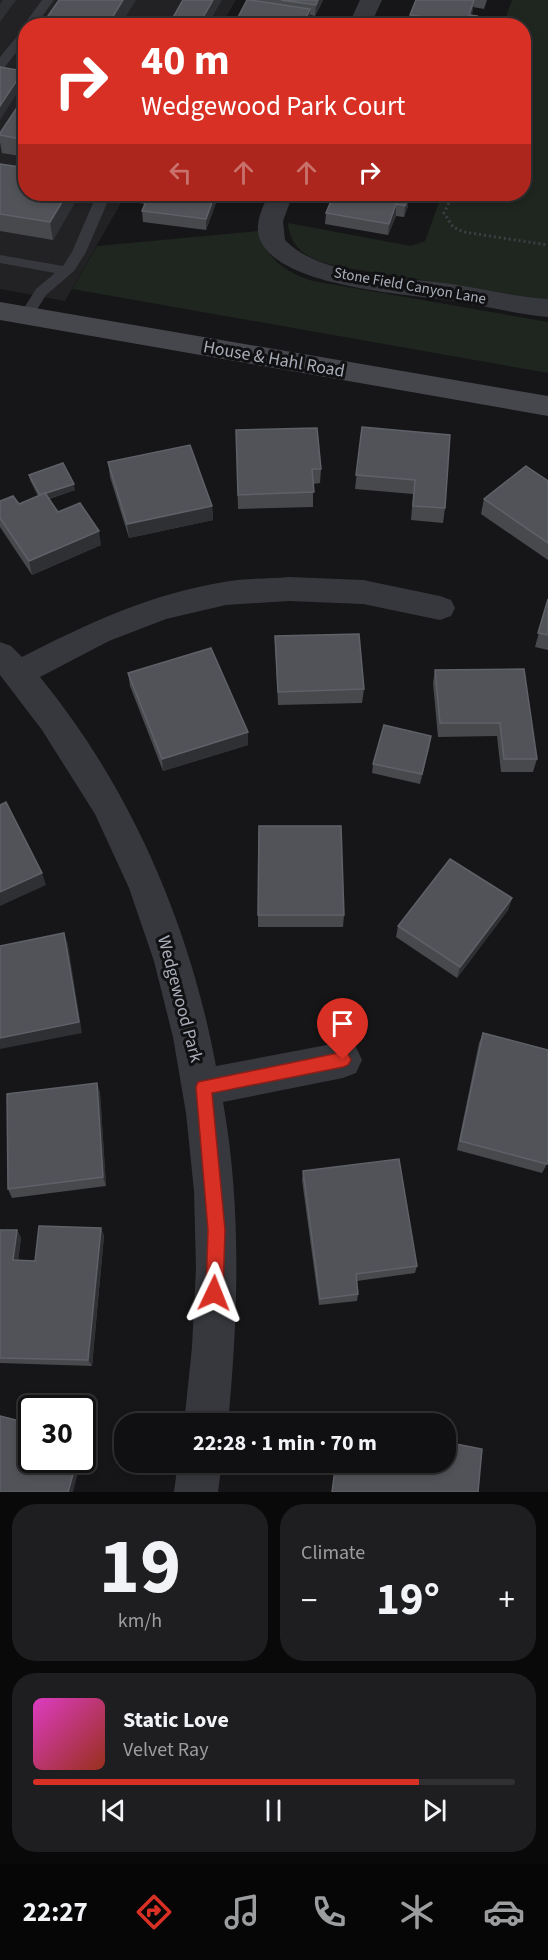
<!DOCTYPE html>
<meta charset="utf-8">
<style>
body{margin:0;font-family:"Source Sans 3",sans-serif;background:#1e1e20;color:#f1f3f6;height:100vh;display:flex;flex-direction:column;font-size:22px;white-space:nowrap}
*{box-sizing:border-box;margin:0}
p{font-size:20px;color:#9c9d9f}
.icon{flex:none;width:33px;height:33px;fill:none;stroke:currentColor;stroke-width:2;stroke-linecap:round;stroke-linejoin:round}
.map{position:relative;height:1492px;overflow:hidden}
.sheet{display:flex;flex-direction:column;gap:12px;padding:12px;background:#09090a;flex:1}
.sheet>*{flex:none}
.banner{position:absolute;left:18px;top:18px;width:513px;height:183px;border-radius:24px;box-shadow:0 3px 9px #0003,0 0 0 2px #303032;background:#d93025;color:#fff;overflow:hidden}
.speed{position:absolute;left:18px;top:1395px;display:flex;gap:12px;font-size:30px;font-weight:700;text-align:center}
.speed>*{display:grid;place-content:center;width:78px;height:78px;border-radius:50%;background:#101012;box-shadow:0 3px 9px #0003,0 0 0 2px #303032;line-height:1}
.speed .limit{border:3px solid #111;border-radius:9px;background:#fff;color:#111}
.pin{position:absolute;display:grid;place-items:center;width:51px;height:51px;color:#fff;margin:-62px -26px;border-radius:50% 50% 50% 0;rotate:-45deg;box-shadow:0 0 6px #0007}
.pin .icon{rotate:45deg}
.me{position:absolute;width:66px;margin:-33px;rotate:2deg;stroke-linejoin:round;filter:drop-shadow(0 0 4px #0008)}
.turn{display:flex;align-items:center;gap:21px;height:126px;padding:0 24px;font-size:27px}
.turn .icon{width:78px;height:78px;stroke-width:2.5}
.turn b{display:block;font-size:42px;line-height:51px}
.lanes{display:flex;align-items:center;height:57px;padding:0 24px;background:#0003;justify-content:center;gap:30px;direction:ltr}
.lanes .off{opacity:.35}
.big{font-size:45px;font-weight:700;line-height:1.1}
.sheet .card{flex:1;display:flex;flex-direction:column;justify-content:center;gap:9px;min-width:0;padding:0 21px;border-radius:24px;background:#1e1e20}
.sheet .dial{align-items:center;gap:0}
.dial b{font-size:78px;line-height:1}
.song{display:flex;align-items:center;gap:18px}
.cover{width:72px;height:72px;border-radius:9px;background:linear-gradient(135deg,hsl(310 70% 55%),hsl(10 70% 35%))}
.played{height:6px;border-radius:3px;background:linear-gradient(90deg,#d93025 80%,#303032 80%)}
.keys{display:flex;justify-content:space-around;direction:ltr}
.heat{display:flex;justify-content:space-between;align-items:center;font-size:33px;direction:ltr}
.sheet .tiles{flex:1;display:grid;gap:12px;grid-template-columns:1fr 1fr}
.card:last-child{grid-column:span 2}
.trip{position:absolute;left:114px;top:1413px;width:342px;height:60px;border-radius:24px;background:#101012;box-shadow:0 3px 9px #0003,0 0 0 2px #303032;font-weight:700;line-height:60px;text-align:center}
.menu{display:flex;height:96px;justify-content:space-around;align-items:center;background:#060607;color:#9c9d9f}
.menu .icon{width:42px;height:42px}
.menu .selected{color:#d93025}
.menu b{font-size:27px;color:#f1f3f6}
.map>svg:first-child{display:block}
.built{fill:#222225}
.green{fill:#1e261f}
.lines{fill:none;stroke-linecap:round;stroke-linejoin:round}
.path{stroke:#3d3f44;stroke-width:3;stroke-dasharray:2 3;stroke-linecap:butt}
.lane{fill:#37383d;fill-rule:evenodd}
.street{fill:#37383d;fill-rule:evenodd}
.secondary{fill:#45474d;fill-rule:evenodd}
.wall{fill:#47494d}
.shaded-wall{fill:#2f3033}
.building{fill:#525359;stroke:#5f6168;stroke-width:1.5}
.route{fill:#d93025;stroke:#8d1f18;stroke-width:1.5}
.labels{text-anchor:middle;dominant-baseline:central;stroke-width:6;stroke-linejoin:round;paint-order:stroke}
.far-street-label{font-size:15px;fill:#a8adb8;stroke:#111113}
.street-label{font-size:18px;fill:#a8adb8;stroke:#111113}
</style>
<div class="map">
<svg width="548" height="1492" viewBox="0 0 548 1492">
<rect width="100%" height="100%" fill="#161618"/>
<!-- built -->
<polygon class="built" points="0,0 236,0 221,25 26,26 26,194 126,194 65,301 0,289"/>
<!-- green -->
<g class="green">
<path d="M 512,0 L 548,0 L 548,300 L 340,267 C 315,261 290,253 288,223 L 411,246 L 425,241 L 442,194 L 524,194 L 524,26 L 503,25 Z"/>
<path d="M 258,231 C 266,259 287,273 313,281 L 548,322 L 548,373 L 72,289 L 97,246 Z"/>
</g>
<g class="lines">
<!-- path -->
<polyline class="path" points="453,194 444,213 453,227 464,232 548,245"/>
<!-- lane -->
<g class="lane">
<polygon points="42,0 54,0 35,26 26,26 26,40 4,68 0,69 0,57 24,28 23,26"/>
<polygon points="97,194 111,194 86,252 74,271 46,295 31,319 21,319 19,316 36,289 55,273 0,263 0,255 63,266 72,252"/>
</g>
<!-- street -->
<g class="street">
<polygon points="360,0 382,0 370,26 348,26"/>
<path d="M 269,194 L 293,194 L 283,221 L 285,240 C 320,277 404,277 452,284 C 484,289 516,297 548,299 L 548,317 C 516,314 485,306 453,301 C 406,294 284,287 261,242 C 253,226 262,208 269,194 Z"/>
<path d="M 289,577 L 363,580 L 440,596 L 451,600 L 455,608 L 451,616 L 440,620 L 363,604 L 289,601 L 226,605 L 166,619 L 109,641 L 40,677 C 131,788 190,926 216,1066 L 343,1042 L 356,1047 L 362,1060 L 356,1073 L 343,1078 L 223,1102 C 242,1208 238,1317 228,1424 L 184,1424 L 192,1347 L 196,1269 L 194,1191 L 186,1113 L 173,1037 L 154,961 L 129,888 L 95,814 L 42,730 L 0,675 L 0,642 L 11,646 L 22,657 C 88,623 151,594 224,582 C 245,578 268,579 289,577 Z"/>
<polygon points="178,1462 222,1462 218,1492 174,1492"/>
</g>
<!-- secondary -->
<polygon class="secondary" points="0,302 548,396 548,416 0,320"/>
</g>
<!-- wall -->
<g class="wall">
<polygon points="253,0 323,0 315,16 310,15 310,20 307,26 235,26 235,23"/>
<polygon points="416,0 487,0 484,9 473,7 471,16 477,16 476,26 404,26 410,22 410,15"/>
<polygon points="26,94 26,157 2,153 0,142 0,133"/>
<polygon points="0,164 79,195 53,240 0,231"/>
<polygon points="138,194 217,194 217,200 206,230 143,222 142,211 145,204 139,203"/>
<polygon points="334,194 408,194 408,206 404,217 396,216 388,235 325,224 326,213"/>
<polygon points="362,427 445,508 443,523 411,520 413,494 355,489"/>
<polygon points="236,430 321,469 320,483 313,484 313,507 238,509"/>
<polygon points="108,462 212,506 213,520 129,538 110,477"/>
<polygon points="29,475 75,490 49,499 58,512 101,545 32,575 0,527 0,501 19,504 38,496 30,480"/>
<polygon points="548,481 548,560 481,514 484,499"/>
<polygon points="548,599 548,650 535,647"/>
<polygon points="275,636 364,689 362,703 278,705"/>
<polygon points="524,669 537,759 533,772 501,772 497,736 438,737 433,683 435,670"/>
<polygon points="128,673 248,732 248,745 163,771 130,686"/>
<polygon points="430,745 420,784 372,773 373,764"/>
<polygon points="512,898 508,910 457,978 396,937 398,926"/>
<polygon points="258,915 344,915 343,927 258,927"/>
<polygon points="483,1033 547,1164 542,1173 457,1150 479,1043"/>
<polygon points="97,1083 100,1093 106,1186 12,1198 8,1189"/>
<polygon points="303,1171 417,1266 415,1273 357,1281 358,1294 357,1301 319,1305 302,1180"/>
<polygon points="101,1228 104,1236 92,1366 0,1363 0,1230 17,1230 21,1238 18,1261 35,1261"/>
</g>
<!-- shaded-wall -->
<g class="shaded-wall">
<polygon points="3,0 16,0 0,22 0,4"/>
<polygon points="123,0 136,0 120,26 107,26"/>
<polygon points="213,0 222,0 207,26 198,26"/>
<polygon points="318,0 323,0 315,16 316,5"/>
<polygon points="474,0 473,11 469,24 469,15"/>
<polygon points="310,9 310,20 307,26 302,26"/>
<polygon points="23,71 24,82 0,120 0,106"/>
<polygon points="67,194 79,194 79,195 53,240 50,222"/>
<polygon points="215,194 217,194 217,200 206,230 206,219"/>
<polygon points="409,195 408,206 404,217 405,206"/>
<polygon points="396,204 396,216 388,235 389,224"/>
<polygon points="74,484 75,490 41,501 40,496"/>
<polygon points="212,506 213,520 129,538 127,524"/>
<polygon points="99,531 101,545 32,575 29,561"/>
<polygon points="248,732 248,745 163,771 162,759"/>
<polygon points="431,736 430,745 420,784 422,774"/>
<polygon points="42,873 46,885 0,906 0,892"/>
<polygon points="512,898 508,910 457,978 460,967"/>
<polygon points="64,933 68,944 82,1033 0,1049 0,1038"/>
<polygon points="97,1083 100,1093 106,1186 103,1177"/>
<polygon points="101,1228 104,1236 92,1366 88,1360"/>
<polygon points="17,1230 21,1238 17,1268 13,1260"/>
<polygon points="83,1437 86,1441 82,1455"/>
<polygon points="77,1460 81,1460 73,1492 68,1492"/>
</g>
<!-- building -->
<g class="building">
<polygon points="59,0 123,0 107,26 41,26"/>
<polygon points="183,0 213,0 198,26 168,26"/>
<polygon points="247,0 250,0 310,9 302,26 253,26 235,23"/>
<polygon points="281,0 318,0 316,5"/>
<polygon points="416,0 474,0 469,15 477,16 474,24 410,15"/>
<polygon points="406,21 437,26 404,26"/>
<polygon points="0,67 23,71 0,106"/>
<polygon points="26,94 26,140 0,135 0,133"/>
<polygon points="0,164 26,168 26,194 67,194 50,222 0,214"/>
<polygon points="149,194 215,194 206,219 142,211"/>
<polygon points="334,194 400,194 409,195 405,206 396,204 389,224 326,213"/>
<polygon points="362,427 450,435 445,508 413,506 415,480 356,475"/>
<polygon points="317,428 321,469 312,469 314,492 238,495 236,430"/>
<polygon points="190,445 212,506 127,524 108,462"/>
<polygon points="63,463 74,484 40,495 29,475"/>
<polygon points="526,466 548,481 548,543 484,499"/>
<polygon points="45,493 58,512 80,503 99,531 29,561 0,518 0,501 13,496 19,504"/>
<polygon points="548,599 548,635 538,633"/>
<polygon points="359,634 364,689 278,692 275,636"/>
<polygon points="211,648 248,732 162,759 128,673"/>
<polygon points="524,669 537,759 504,759 500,723 440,723 435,670"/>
<polygon points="384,725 431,736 422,774 373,764"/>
<polygon points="6,802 42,873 0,892 0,805"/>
<polygon points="259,826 341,826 344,915 258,915"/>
<polygon points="450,859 512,898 460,967 398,926"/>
<polygon points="64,933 79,1022 0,1038 0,946"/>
<polygon points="483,1033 548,1050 548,1158 547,1164 460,1141"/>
<polygon points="97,1083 103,1177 8,1189 7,1094"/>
<polygon points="399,1159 417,1266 356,1274 358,1294 320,1299 303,1171"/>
<polygon points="39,1226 101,1228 88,1360 0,1358 0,1230 17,1230 13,1260 35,1261"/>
<polygon points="0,1416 32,1424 32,1460 77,1460 68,1492 0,1492"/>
<polygon points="446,1442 482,1449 478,1492 332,1492 336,1462 446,1462"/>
</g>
<!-- route -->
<polygon class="route" points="343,1052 348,1054 351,1060 348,1065 343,1067 212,1093 225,1230 223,1293 221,1299 214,1301 208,1299 206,1293 208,1230 196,1087 198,1082"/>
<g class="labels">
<!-- far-street labels -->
<g class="far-street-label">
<text transform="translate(410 286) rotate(10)">Stone Field Canyon Lane</text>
</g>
<!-- street labels -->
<g class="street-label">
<text transform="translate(274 359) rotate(10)">House &amp; Hahl Road</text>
<text transform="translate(180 999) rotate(75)">Wedgewood Park</text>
</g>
</g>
</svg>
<div class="speed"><div class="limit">30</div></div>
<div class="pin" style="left:343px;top:1060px;background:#d93025"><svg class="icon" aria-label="arrive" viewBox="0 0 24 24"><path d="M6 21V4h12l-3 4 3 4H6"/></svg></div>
<svg class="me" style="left:214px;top:1293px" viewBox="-20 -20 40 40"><path d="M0-17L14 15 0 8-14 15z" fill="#d93025" stroke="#fff" stroke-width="4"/></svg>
<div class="trip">22:28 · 1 min · 70 m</div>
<div class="banner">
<div class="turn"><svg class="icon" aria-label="right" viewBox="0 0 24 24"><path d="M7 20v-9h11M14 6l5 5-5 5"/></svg><div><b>40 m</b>Wedgewood Park Court</div></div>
<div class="lanes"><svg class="icon off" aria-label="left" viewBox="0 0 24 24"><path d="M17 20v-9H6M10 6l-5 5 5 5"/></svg><svg class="icon off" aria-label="ahead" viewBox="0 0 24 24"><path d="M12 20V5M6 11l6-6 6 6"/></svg><svg class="icon off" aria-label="ahead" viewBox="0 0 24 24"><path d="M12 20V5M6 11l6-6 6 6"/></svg><svg class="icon" aria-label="right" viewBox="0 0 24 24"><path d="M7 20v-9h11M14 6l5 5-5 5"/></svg></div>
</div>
</div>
<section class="sheet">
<div class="tiles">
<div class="card dial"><b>19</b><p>km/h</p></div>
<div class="card"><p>Climate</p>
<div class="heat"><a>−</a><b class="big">19°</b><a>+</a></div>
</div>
<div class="card">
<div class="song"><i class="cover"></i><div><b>Static Love</b><p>Velvet Ray</p></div></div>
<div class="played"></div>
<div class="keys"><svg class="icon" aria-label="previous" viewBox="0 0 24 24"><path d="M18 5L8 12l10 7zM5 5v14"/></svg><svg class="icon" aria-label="pause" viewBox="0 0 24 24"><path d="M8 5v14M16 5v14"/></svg><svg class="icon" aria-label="next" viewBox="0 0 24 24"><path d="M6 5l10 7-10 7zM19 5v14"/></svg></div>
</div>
</div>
</section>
<nav class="menu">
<b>22:27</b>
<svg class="icon selected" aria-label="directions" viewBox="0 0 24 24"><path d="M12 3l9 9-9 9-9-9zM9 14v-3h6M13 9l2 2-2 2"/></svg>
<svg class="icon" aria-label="music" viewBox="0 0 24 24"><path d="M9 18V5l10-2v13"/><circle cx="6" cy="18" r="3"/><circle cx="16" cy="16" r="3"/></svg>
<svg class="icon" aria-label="phone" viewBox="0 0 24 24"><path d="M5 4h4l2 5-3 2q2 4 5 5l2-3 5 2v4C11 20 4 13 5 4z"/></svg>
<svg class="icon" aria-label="climate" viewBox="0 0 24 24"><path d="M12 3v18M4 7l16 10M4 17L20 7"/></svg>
<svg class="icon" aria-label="car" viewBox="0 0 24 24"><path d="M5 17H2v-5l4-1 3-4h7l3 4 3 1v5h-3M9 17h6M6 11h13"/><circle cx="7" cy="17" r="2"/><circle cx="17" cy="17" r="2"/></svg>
</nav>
